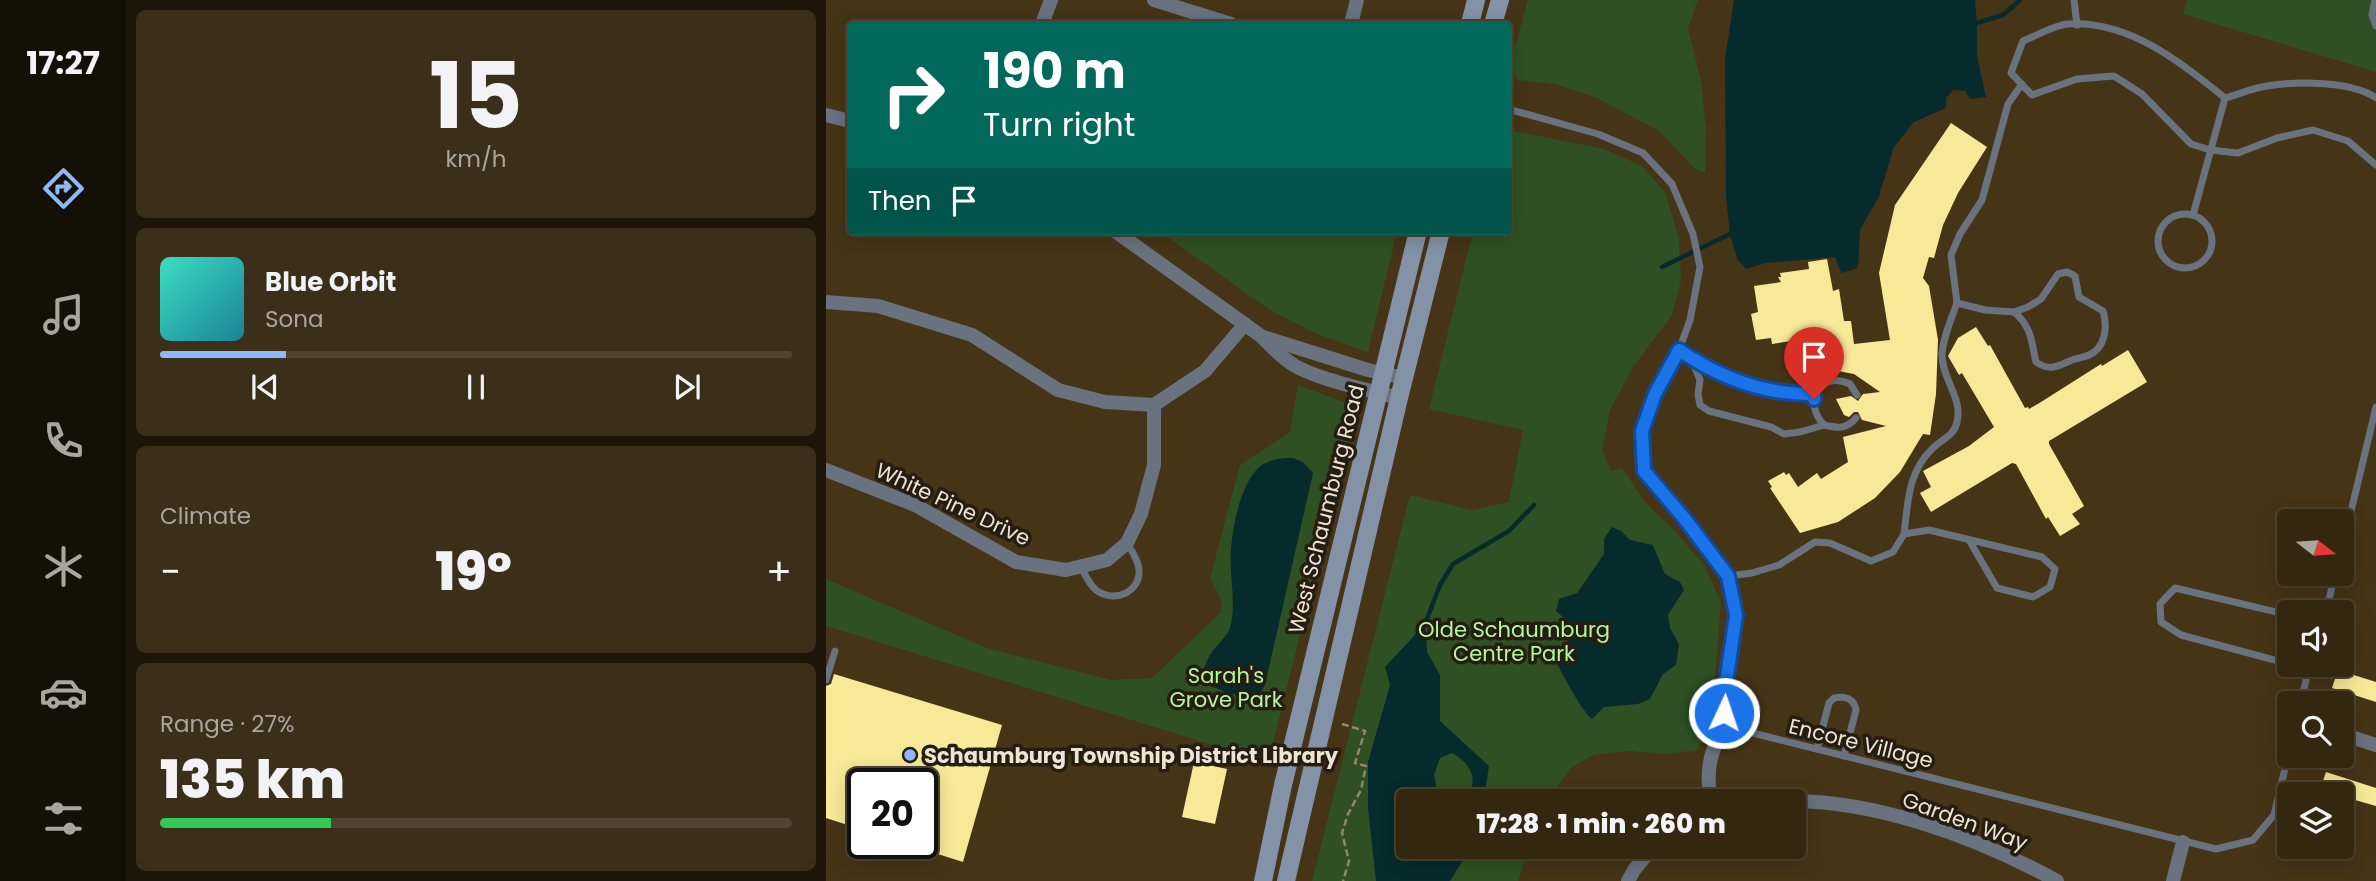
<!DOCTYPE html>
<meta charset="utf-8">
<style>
body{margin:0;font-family:Poppins,sans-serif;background:#3c2f19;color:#f1f3f6;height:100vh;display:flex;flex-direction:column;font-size:26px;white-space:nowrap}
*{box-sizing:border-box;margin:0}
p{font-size:23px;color:#a9a59f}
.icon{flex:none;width:38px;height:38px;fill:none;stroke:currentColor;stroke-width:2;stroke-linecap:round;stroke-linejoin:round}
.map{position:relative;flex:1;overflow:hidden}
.sheet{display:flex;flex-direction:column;gap:10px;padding:10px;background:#1d1509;width:700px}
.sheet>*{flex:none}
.guide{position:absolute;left:21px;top:21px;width:665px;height:214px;border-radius:7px;box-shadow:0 4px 18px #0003,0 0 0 2px #4e4430;background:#00695c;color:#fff;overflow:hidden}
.needle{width:46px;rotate:107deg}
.buttons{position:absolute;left:1451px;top:509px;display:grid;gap:14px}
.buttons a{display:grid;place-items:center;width:77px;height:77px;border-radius:7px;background:#342710;box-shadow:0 4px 18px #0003,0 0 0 2px #4e4430;font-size:35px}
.speed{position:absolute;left:21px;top:768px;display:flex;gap:14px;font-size:35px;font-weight:700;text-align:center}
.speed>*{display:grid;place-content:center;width:91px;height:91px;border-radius:50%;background:#342710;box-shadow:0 4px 18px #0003,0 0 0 2px #4e4430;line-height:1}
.speed .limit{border:4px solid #111;border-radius:10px;background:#fff;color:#111}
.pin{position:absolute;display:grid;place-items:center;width:60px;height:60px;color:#fff;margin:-72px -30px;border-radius:50% 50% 50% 0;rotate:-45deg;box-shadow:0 0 7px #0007}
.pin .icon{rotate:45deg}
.me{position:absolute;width:77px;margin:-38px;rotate:3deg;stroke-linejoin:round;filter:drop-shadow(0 0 5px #0008)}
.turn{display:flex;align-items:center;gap:24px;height:147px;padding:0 21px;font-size:32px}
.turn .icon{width:91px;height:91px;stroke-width:2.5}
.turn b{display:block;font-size:49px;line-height:60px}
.then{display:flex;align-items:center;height:66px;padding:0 21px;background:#0003;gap:14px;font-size:26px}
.big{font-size:52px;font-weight:800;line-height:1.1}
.sheet .card{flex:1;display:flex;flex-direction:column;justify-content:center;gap:10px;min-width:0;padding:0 24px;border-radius:10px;background:#3c2f19}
.sheet .dial{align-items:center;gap:0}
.dial b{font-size:91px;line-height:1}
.song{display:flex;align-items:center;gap:21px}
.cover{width:84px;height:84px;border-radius:10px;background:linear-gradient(135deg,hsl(170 70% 55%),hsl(190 70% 35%))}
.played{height:7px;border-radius:4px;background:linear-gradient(90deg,#8db9fc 20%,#4e4430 20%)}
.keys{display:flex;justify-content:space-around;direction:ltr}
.heat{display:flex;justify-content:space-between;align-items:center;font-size:38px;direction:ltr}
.charge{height:10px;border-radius:5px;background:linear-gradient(90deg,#34c759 27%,#4e4430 0)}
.trip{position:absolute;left:570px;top:789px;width:410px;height:70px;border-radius:7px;background:#342710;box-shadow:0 4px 18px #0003,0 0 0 2px #4e4430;font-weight:800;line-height:70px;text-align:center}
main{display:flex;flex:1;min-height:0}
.dock{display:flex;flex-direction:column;width:126px;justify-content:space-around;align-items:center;background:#151006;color:#a9a59f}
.dock .icon{width:49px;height:49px}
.dock .active{color:#8db9fc}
.dock b{font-size:32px;color:#f1f3f6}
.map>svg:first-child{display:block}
.green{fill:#2e5023}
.water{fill:#062b2d}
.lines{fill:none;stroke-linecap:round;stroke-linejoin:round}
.stream{stroke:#062b2d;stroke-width:4.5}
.building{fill:#f8e998}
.path{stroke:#94856d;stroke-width:2.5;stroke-dasharray:7 3.5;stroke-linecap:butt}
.service{stroke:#69727f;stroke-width:7}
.minor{stroke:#69727f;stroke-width:14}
.secondary{stroke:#8492a7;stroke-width:18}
.route-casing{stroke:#114b97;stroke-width:18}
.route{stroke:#1a73e8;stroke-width:12}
.poi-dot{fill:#8db9fc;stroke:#251d11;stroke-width:2.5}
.labels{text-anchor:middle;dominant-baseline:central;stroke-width:7;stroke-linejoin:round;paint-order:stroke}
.street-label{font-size:21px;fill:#efe4d3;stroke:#251d11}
.park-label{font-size:21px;fill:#b3f6a0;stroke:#251d11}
.poi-label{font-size:21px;font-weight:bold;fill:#efe4d3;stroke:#251d11;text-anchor:start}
</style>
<main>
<nav class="dock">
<b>17:27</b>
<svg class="icon active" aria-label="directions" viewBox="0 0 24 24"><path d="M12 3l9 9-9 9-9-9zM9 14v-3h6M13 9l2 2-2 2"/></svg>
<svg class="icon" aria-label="music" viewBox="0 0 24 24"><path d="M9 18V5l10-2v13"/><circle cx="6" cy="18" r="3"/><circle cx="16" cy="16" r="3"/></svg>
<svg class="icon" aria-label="phone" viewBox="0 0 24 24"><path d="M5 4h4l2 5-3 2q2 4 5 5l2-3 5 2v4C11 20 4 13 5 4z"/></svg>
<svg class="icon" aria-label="climate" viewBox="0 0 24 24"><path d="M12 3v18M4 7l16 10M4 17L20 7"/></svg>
<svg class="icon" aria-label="car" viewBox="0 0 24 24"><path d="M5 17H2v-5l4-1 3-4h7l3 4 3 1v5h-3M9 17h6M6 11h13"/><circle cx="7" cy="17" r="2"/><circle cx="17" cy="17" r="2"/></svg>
<svg class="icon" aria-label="filters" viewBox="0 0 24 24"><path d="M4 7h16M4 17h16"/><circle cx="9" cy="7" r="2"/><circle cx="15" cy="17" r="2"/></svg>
</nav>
<section class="sheet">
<div class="card dial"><b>15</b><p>km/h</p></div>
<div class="card">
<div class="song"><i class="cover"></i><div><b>Blue Orbit</b><p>Sona</p></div></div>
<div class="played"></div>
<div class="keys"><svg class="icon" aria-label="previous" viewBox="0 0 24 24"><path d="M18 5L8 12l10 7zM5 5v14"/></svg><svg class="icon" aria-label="pause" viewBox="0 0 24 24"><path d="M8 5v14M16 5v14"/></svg><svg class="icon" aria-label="next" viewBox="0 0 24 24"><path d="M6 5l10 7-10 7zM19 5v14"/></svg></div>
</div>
<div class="card"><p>Climate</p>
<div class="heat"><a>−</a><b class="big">19°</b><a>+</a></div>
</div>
<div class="card"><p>Range · 27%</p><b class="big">135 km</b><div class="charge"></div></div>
</section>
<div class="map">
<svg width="1550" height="881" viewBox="0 0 1550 881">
<rect width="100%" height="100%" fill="#463416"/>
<!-- green -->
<g class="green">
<polygon points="702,0 872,0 862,28 875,81 880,130 879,173 868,168 833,131 771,98 729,84 691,80 685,62"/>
<polygon points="1361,0 1550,0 1550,72 1357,14"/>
<polygon points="683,130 778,149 816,166 839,192 853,239 855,280 846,315 807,367 784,410 776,450 785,471 796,468 819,502 846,528 879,566 895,602 888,690 883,720 872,750 839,754 803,751 767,755 746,767 721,801 583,802 583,847 704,847 692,881 486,881 584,495 645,510 683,502 697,430 603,409 647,231 682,231"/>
<polygon points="333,231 571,231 542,352 491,334 444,310"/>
<polygon points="472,385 531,407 442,762 0,626 0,579 161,648 285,680 326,678 395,612 395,600 384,578 414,465 464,432"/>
</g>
<!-- water -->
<g class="water">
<polygon points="908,0 1149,0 1151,23 1151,56 1160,97 1144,99 1139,91 1127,90 1120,98 1120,108 1088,122 1068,147 1053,196 1034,230 1032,268 1015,273 1009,257 940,263 920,269 911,259 904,234 900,197 899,59"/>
<path d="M 467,458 L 477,462 L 487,473 L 439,685 L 433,695 C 416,699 398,692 383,685 L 377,670 C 380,665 381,659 384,655 C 390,644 402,638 405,624 C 410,599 403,574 405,549 C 407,525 415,480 436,465 C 446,459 455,458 467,458 Z"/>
<path d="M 786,527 L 795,531 L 804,540 L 827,545 L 839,574 L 854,582 L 858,590 L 842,615 L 844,628 L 853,644 L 850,665 L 837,674 L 824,699 L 812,704 L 778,707 L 766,719 C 756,712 731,665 726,653 L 741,645 L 745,624 L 730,611 L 733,599 L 751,593 L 778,554 L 778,539 Z"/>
<path d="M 599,624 L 601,652 L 614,675 L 614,721 L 663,766 L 658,798 L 657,801 L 641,801 C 652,780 647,765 626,753 L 614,758 L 608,775 L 611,790 L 625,801 L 583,802 L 583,847 L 645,847 L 644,849 L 624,881 L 550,881 L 542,808 L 542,762 L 564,685 L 559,667 Z"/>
</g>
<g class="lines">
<!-- stream -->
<g class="stream">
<polyline points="1151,23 1177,15 1194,0"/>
<polyline points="836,267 904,234"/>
<polyline points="599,624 614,585 627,564 683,531 708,505"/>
</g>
</g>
<!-- building -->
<g class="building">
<polygon points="1125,123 1161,147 1132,193 1117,225 1108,258 1103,257 1097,278 1103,286 1112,340 1110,394 1104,435 1097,434 1074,472 1049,498 1012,522 974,533 944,488 946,487 942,481 958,472 960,475 963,473 972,487 991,473 995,479 1022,462 1017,437 1060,426 1036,420 1032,412 1028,412 1023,417 1018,415 1010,399 1025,396 1032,401 1037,394 1054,392 1028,374 1007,370 1005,361 1000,362 985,338 946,344 945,338 930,340 925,314 932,312 928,286 955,282 952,277 955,277 954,273 983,269 982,262 1001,259 1007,291 1013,289 1018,321 1025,321 1028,344 1064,340 1053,273 1069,205"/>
<polygon points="1150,327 1162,346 1164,345 1199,408 1202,407 1203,409 1215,402 1275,364 1276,366 1302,350 1321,382 1223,441 1223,444 1258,506 1246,514 1254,524 1234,536 1222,517 1220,519 1190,464 1186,463 1105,512 1094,493 1105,487 1097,471 1143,446 1168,427 1136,373 1133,375 1122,356 1132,338"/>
<polygon points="1512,670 1550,682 1550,702 1506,688"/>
<polygon points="8,674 176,725 137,862 96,849 96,784 37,784 37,830 0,818 0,686 5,684"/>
<polygon points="368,762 401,769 389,824 356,817"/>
<polygon points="1500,772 1550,788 1550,806 1494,790"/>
</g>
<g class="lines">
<!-- path -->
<polyline class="path" points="516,724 539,731 529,763 540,766 535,790 522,814 516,833 523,861 517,881"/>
<!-- service -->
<g class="service">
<polyline points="1248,0 1251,25"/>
<polyline points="1549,0 1546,15 1550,26"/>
<path d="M 1550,98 C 1526,81 1471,81 1441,86 C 1427,88 1413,94 1399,98 C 1355,62 1302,20 1242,24 C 1228,25 1210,36 1197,41 L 1185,73 L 1206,95 L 1251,79 L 1288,76 L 1316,94 L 1365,144 L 1384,150 L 1412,153 L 1451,138 L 1487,130 L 1522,141 L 1550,165"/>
<polyline points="682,109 772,134 817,153 846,184 867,234 874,267 864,320 853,350 829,394 816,431 818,471 858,518 902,576 910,615 900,683 898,713 915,730 1390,849 1427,840 1448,815 1463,752"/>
<circle cx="1359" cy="241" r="27"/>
<polyline points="1367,215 1399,98"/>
<path d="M 1188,312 C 1206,327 1205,341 1210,362 C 1224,372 1232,366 1246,360 C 1251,358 1257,358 1263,355 C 1279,348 1282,328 1277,311 L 1253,297 L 1249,276 L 1241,272 L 1232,274 L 1215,299 L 1202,307 L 1188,312 L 1159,310 L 1131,303 L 1125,255 L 1134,234 L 1156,200 L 1182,104 L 1196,84"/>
<path d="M 853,350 C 894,378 939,395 988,394"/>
<polyline points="865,358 874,380 872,394 874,405 883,411 945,427 958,434 974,432 998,425"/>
<path d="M 1030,418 C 1020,430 1011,428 998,425 C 976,402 993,370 1024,384 L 1031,395"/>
<path d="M 1078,534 C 1082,502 1082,472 1106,449 C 1115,439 1128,437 1131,422 C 1137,398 1116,379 1116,355 C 1117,338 1125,319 1131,303"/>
<polyline points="1516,549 1550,407"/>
<path d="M 255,567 C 259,575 263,584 270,590 C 288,604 315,592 313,569 C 312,560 306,551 301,543"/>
<polyline points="902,576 926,573 953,565 989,542 1004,543 1045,561 1067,552 1078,534 1103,530 1216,557 1229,569 1224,587 1207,597 1171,588 1143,540"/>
<polyline points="1500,612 1509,574"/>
<polyline points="1463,615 1349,588 1334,604 1335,622 1355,635 1463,664"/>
<polyline points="1467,665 1482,669"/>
<polyline points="0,680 9,651"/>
<polyline points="1474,704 1484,665"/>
<path d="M 991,749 L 1003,703 L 1008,698 C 1019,696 1028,698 1030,710 L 1018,756"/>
</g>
<!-- minor -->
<g class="minor">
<polyline points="328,0 405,24"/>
<polyline points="216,24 225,0"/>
<polyline points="525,24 531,0"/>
<polyline points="0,115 24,121"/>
<path d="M 289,231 L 435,336 C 447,348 459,361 473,368 C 502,382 542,390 573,398"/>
<polyline points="0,302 52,306 146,335 232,390 279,402 328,405"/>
<polyline points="437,337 542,370 578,378"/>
<polyline points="0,470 89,505 190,562 240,570 281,560 301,543 315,514 328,465 328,405 379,371 419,324"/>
<polyline points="1516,734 1550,745"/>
<path d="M 885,802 C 879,771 883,743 907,721"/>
<path d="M 947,802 C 1040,795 1150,837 1231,881"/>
<polyline points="802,881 808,870 827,847"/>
<polyline points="1347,881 1357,842"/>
</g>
<!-- secondary -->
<g class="secondary">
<polyline points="644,24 650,0"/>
<polyline points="667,24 674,0"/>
<polyline points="437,881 457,785 592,231"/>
<polyline points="460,881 573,398 615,231"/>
</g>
</g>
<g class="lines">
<defs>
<path id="route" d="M 898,713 L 900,683 L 910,615 L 902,576 L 858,518 L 818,471 L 816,431 L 829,394 L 853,350 C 894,378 939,395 988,394 L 988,399"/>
</defs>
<!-- route casing -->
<use href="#route" class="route-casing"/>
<!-- route -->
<use href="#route" class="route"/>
</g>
<!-- markers -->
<circle class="poi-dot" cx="84" cy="755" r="7"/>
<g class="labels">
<!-- street labels -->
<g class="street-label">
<text transform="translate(127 504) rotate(25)">White Pine Drive</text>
<text transform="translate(500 509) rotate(-76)">West Schaumburg Road</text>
<text transform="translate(1035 743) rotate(14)">Encore Village</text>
<text transform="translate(1139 821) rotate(20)">Garden Way</text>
</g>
<!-- park labels -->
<g class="park-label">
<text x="688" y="629">Olde Schaumburg<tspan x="688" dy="24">Centre Park</tspan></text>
<text x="400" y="675">Sarah's<tspan x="400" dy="24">Grove Park</tspan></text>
</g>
<!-- poi labels -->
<g class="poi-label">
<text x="98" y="755">Schaumburg Township District Library</text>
</g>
</g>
</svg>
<div class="buttons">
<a><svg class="needle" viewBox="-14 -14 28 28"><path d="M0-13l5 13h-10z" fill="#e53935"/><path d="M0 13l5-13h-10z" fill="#a9a59f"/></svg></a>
<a><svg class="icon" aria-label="sound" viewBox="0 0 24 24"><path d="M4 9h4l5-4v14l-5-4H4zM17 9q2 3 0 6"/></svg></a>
<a><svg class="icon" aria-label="search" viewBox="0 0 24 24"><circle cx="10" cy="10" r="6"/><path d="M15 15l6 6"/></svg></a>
<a><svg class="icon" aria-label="layers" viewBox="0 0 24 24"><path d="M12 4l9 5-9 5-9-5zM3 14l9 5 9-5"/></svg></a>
</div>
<div class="speed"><div class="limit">20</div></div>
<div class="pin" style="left:988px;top:399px;background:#d93025"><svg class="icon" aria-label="arrive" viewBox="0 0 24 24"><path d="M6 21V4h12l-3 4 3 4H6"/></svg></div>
<svg class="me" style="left:898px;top:713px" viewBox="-20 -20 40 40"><circle r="17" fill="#1a73e8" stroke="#fff" stroke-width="3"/><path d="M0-11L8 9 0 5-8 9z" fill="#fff"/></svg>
<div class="trip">17:28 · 1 min · 260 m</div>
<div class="guide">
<div class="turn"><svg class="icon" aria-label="right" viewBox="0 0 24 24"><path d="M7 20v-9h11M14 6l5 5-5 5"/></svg><div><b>190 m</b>Turn right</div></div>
<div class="then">Then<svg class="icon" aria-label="arrive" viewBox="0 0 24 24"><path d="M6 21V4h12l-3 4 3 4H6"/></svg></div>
</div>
</div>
</main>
